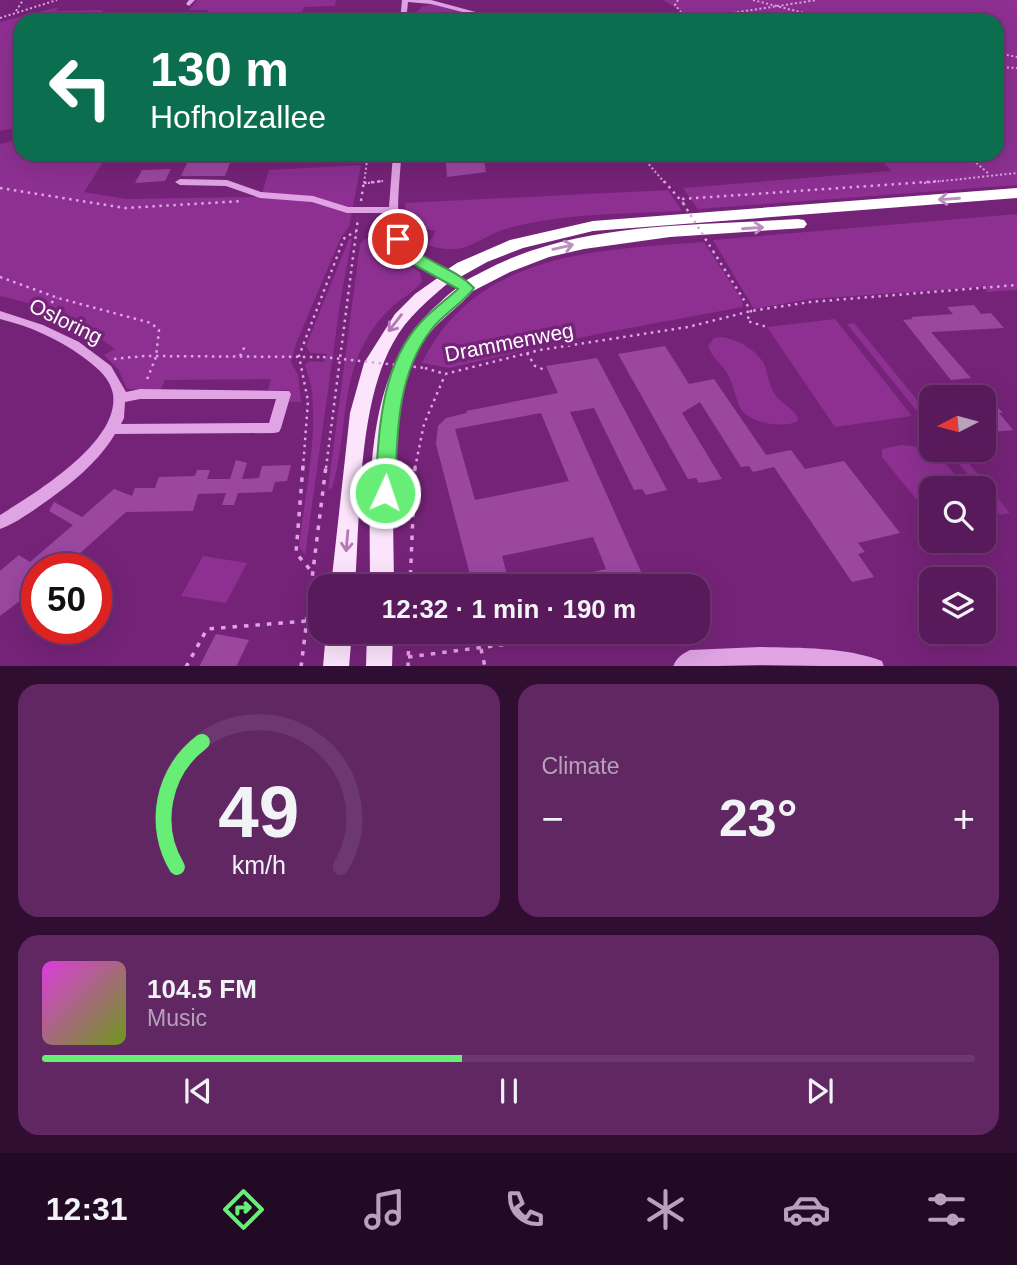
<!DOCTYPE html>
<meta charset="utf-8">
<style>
body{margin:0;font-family:Arial,sans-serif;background:#612763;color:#f1f3f6;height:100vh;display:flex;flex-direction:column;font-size:26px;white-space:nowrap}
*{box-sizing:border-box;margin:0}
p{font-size:23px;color:#b7a1bb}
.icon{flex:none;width:38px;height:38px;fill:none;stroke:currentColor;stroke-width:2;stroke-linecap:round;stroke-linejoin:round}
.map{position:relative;height:666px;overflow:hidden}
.drawer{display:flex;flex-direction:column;gap:18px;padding:18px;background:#300e32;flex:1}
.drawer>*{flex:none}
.banner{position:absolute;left:14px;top:14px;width:990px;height:147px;border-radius:21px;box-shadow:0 7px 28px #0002,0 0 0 2px #6d3870;background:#0b6e4f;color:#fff;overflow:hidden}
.needle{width:46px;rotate:264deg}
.tools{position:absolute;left:919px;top:385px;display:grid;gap:14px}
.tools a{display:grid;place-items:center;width:77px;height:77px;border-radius:14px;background:#581a5a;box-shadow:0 7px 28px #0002,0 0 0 2px #6d3870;font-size:35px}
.speed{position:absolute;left:21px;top:553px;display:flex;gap:14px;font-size:35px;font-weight:700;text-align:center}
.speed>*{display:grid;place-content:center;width:91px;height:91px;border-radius:50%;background:#581a5a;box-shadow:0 7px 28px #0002,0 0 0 2px #6d3870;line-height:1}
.speed .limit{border:10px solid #d22;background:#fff;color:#111}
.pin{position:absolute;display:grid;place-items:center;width:60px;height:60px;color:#fff;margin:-30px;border:4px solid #fff;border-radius:50%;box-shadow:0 2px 7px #0007}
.me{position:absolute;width:77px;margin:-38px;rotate:3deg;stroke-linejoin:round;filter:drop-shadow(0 0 5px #0008)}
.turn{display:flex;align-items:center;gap:24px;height:147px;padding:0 21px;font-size:32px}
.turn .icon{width:91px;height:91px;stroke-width:2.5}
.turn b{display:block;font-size:49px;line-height:60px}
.big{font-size:52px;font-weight:600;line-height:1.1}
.drawer .tile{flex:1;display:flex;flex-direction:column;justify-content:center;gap:10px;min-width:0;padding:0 24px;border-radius:21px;background:#612763}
.drawer .dial{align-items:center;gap:0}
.dial svg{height:182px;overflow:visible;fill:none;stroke:#6d3870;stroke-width:7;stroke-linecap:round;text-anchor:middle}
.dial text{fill:#f1f3f6;stroke:none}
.song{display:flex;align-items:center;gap:21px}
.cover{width:84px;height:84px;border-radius:10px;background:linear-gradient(135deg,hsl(300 70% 55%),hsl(80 70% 35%))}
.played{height:7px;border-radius:4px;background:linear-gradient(90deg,#67ee76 45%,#6d3870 45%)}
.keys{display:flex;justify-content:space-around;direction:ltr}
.heat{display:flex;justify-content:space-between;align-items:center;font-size:38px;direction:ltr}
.drawer .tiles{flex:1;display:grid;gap:18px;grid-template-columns:1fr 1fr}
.tile:last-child{grid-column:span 2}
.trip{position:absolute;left:308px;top:574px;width:402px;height:70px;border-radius:21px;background:#581a5a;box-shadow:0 7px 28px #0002,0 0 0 2px #6d3870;font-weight:600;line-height:70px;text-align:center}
.tab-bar{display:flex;height:112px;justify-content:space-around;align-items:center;background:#230a24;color:#b7a1bb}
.tab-bar .icon{width:49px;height:49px}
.tab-bar .selected{color:#67ee76}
.tab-bar b{font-size:32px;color:#f1f3f6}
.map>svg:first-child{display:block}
.green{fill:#8d3092}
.building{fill:#9b47a0;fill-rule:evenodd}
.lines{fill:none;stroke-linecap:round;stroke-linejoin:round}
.path-far2{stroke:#e0a4e4;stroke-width:2;stroke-dasharray:2 2.5;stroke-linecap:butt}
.path-far1{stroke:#e0a4e4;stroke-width:2.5;stroke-dasharray:2.5 4.5;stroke-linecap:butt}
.path{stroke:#e0a4e4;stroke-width:3.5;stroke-dasharray:4.5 7;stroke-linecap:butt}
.minor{fill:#e0a4e4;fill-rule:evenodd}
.major{fill:#fce4fc;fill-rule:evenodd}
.highway{fill:#fff;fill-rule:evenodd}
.path-bridge{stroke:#e0a4e4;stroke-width:2.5;stroke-dasharray:2.5 4.5;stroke-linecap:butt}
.oneway{stroke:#ba91bc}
.oneway2{stroke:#b27ab3}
.route{fill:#67ee76;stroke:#439b4d;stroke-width:2}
.labels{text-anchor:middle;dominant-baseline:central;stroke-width:7;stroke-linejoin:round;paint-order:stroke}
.street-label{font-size:21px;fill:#fff;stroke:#752378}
</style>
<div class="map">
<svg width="1017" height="667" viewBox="0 0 1017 667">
<rect width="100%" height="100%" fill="#752378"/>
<!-- green -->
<g class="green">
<polygon points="197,0 336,0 335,6 304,7 300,17 346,16 345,21 201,21 208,10 189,10"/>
<polygon points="663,0 1017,0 1017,185 698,209 683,188 891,171 877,154 998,154 998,21 704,21 692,18"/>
<polygon points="432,4 486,17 478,21 414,21 414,14 422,7"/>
<polygon points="59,7 55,11 103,10 101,13 102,21 21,21 21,127 0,131 0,22"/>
<path d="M 21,139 L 21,154 L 129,154 L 105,159 L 84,192 L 125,199 L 261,197 L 269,170 L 361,165 L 349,227 L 341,237 L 296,344 L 291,362 L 298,375 L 301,402 L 287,402 L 290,390 L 268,390 L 271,379 L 165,380 L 161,389 L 127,389 L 118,369 L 104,355 L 115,349 C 81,324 41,304 0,296 L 0,144 Z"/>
<path d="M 668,190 L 682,211 C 625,214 565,213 509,228 C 475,238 467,258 428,245 L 436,231 L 406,225 L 405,203 Z"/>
<polygon points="1017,214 1017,290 987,292 984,287 810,299 754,309 713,240"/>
<path d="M 387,238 L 393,252 L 420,273 L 422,281 C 415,292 403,297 393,306 C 383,315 373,327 366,340 C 340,384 347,440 332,488 L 328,489 L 360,244 L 365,239 Z"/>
<path d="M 349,239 L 352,239 L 341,297 L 305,555 L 299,546 C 305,495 317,443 312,392 C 311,383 307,374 305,365 L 310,361 L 324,362 L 327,354 L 310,353 L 306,346 Z"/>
<path d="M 704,242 L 742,300 L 743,307 L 602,333 L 449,368 L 422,363 C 476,252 597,250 704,242 Z"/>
<polygon points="835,319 912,416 835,427 767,327"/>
<polygon points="854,323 931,417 931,429 847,324"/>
<path d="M 721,337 C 736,339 754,348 763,362 C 769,373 767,385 777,397 C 784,406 797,410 798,421 C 784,429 750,423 741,409 C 736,402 734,384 727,373 C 721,363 712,358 708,346 L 714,338 Z"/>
<path d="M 901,445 C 937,446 945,464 966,488 L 931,488 L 929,515 L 882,457 L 882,449 Z"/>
<polygon points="948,450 958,450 1010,513 1000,515 984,494 984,488 979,488"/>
<polygon points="203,556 247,563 226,603 181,596"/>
</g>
<!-- building -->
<g class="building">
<polygon points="233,155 225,176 181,176 190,157"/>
<polygon points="484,161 486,172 447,177 446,163"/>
<polygon points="171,169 165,181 135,183 142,170"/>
<polygon points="974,305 981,314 991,313 1004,328 931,332 971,378 951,380 903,320 913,319 911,317 953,314 947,307"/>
<polygon points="665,346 689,384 714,379 766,455 791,450 805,469 844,461 900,533 858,543 865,552 858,554 874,577 852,582 774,467 753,472 749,466 741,467 700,402 682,413 722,479 699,483 696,478 688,479 618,354"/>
<path d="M 597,358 L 667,490 L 646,495 L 642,489 L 634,490 L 594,408 L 570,412 L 646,583 L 631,586 L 552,586 L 552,581 L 606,569 L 593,537 L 502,556 L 510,586 L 473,586 L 436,444 L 438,426 L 446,418 L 467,413 L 466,411 L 558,393 L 546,366 ZM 541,413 L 569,481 L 475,500 L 455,429 Z"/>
<polygon points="984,393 1003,413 999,413 1013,430 992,432 984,421"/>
<polygon points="236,460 247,463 242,479 259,478 262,466 291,465 287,481 275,482 272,492 238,493 234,505 222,505 226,493 198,494 193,511 126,512 78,555 72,552 53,569 37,569 37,588 0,616 0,571 19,555 30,562 73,525 49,511 54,502 82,517 114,489 132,496 135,488 155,488 159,477 195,476 197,470 210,470 207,479 230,479"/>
<polygon points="216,634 249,640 236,667 199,667"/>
</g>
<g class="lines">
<!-- path-far2 -->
<g class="path-far2">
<polyline points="678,0 675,5 681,12"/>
<polyline points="753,0 835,21"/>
<polyline points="16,11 23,0"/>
<polyline points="706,17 817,0"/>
<polyline points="0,18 57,0"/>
<polyline points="998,53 1017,57"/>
<polyline points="998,67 1017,68"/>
<polyline points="640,154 665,183"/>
<polyline points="966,154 989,174"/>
<polyline points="367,159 385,158"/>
<polyline points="364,183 368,154"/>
<polyline points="368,183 383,181"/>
<polyline points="924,183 1017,173"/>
</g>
<!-- path-far1 -->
<g class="path-far1">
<polyline points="664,181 683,203"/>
<polyline points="364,183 383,181"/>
<polyline points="0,188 125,208 243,201"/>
<polyline points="682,199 941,181"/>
<polyline points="361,201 364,181"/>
<polyline points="713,251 751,311 747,321 767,327"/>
<polyline points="0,277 58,298 151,323 159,330 156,357 146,382"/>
<polyline points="35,316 57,298"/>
<polyline points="527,353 535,366 545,370"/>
<polyline points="240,356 245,346"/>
<polyline points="114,359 144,356 323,357"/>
<polyline points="425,368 445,374 540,350 688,327 751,311 810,302 1017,285"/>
<polyline points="303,468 308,401 299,356 343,241 345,237 356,232"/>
<polyline points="326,468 358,218"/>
<polyline points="415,468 424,424 445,375"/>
</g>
<!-- path -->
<g class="path">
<polyline points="303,466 296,553 312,572"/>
<polyline points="410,586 415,466"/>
<polyline points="672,632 682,646"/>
<polyline points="481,649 485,667"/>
<polyline points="408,657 601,632"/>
<polyline points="186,667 207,629 307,621"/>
<polyline points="301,667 326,466"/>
<polyline points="408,667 409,632"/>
</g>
<!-- minor -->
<g class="minor">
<polygon points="189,0 195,0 189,6 186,4"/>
<polygon points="402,0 431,0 509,21 498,21 431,4 408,2 406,21 400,21"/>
<polygon points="678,19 696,19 699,21 675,21"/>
<path d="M 393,154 L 401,154 C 401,179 392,224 406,245 C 421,266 450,275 471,286 L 473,288 L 471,290 C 462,292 454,286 445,282 C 412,265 390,253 389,213 L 347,213 L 312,202 L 260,198 L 226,186 L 180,185 L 175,182 L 180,179 L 227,180 L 261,192 L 313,196 L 348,207 L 389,207 Z"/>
<polygon points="460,154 519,154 515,157 413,162 409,159 413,156"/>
<path d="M 0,311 L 43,325 L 79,342 L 111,366 L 126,392 L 140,389 L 289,391 L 291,394 L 281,428 L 279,432 L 274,433 L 115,434 C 96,466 64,489 34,510 C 23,517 12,525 0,529 L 0,515 C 35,493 120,442 113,394 C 110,377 95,366 83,357 C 59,339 29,326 0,319 ZM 140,399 L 276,399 L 269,423 L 121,424 L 124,418 L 125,402 Z"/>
<path d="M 760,647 C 798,648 846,647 882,661 L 884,667 L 760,665 L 673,667 C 676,658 682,654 690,650 Z"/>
</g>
<!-- major -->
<g class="major">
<path d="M 446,272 L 452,274 L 454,277 L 452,280 C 429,299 407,317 393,343 C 358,405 360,514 355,586 L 331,586 L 350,413 L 364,363 L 395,314 L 415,294 Z"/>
<path d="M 467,283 L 475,288 C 460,308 437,320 423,342 C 385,401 394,517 394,586 L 370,586 C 370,494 361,372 437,305 C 446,297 456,286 467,283 Z"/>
<polygon points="326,632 352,632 349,667 323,667"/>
<polygon points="367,632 393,632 392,667 366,667"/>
</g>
<!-- highway -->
<g class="highway">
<polygon points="1017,188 1017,198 593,231 523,248 487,262 453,281 439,281 436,277 457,263 510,240 593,221"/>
<path d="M 798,219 L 804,220 L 807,224 L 804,228 L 670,237 L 584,249 L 549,257 L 510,272 L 467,294 L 457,288 C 463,280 475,276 484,271 C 577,221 695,226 798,219 Z"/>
</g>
<!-- path-bridge -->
<g class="path-bridge">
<polyline points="683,203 713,251"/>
<polyline points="323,357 425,368"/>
</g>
</g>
<!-- one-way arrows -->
<defs><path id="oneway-shaft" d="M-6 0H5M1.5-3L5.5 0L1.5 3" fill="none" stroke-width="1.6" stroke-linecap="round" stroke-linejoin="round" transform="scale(1.75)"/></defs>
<g class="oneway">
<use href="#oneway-shaft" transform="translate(949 199) rotate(176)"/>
<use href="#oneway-shaft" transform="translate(753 228) rotate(-4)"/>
<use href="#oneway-shaft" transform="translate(563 247) rotate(-13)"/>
</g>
<g class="oneway2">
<use href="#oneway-shaft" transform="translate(395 323) rotate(128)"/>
<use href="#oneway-shaft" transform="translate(347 541) rotate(95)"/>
</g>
<!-- route -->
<path class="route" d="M 398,235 L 402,236 C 420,263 454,266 474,288 C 462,304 443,314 431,330 C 396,376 397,437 395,493 L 392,498 L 385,500 L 378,498 L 375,493 C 379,435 379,367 421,322 C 432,310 446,300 458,289 L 411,263 L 400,253 L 391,239 Z"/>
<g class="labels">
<!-- street labels -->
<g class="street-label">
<text transform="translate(66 321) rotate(26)">Osloring</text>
<text transform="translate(509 342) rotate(-11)">Drammenweg</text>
</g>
</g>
</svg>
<div class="tools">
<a><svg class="needle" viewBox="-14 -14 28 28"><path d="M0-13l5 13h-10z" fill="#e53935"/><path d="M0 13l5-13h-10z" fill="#b7a1bb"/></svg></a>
<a><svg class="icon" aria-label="search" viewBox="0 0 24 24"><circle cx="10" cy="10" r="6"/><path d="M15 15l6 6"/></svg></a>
<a><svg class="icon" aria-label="layers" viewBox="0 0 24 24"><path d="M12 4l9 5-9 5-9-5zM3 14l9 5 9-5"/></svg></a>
</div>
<div class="speed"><div class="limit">50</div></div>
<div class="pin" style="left:398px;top:239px;background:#d93025"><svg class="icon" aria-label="arrive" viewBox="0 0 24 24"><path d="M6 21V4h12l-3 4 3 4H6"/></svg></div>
<svg class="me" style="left:385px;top:493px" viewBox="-20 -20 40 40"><circle r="17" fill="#67ee76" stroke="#fff" stroke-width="3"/><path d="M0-11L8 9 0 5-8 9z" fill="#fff"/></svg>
<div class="trip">12:32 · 1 min · 190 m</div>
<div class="banner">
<div class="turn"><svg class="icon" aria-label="left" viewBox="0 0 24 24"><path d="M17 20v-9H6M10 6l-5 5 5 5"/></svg><div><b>130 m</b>Hofholzallee</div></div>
</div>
</div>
<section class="drawer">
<div class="tiles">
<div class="tile dial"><svg viewBox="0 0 100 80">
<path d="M14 69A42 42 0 1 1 86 69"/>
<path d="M14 69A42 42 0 0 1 25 14" stroke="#67ee76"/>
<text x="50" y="56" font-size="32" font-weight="700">49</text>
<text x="50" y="72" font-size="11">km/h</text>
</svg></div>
<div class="tile"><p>Climate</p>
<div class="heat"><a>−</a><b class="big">23°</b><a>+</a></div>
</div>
<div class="tile">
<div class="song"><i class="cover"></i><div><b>104.5 FM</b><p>Music</p></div></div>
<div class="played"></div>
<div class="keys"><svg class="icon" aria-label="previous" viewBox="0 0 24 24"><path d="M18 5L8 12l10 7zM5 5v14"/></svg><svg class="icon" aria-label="pause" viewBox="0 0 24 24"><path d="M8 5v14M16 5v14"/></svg><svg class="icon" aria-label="next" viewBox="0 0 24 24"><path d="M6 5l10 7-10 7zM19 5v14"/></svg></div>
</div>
</div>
</section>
<nav class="tab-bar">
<b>12:31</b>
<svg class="icon selected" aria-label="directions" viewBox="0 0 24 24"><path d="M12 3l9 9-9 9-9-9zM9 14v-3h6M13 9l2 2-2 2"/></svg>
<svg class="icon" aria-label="music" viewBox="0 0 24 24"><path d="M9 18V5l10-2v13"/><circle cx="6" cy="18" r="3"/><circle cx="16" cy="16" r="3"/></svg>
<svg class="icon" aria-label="phone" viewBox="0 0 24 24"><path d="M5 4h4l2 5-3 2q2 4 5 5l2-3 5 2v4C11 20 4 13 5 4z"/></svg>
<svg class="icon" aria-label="climate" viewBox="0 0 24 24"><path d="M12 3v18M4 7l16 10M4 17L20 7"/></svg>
<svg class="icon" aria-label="car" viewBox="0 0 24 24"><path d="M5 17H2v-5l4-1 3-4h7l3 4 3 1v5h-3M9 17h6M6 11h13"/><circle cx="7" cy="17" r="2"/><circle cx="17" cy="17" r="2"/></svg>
<svg class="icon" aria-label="filters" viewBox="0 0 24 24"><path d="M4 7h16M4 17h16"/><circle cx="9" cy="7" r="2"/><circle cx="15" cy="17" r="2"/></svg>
</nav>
